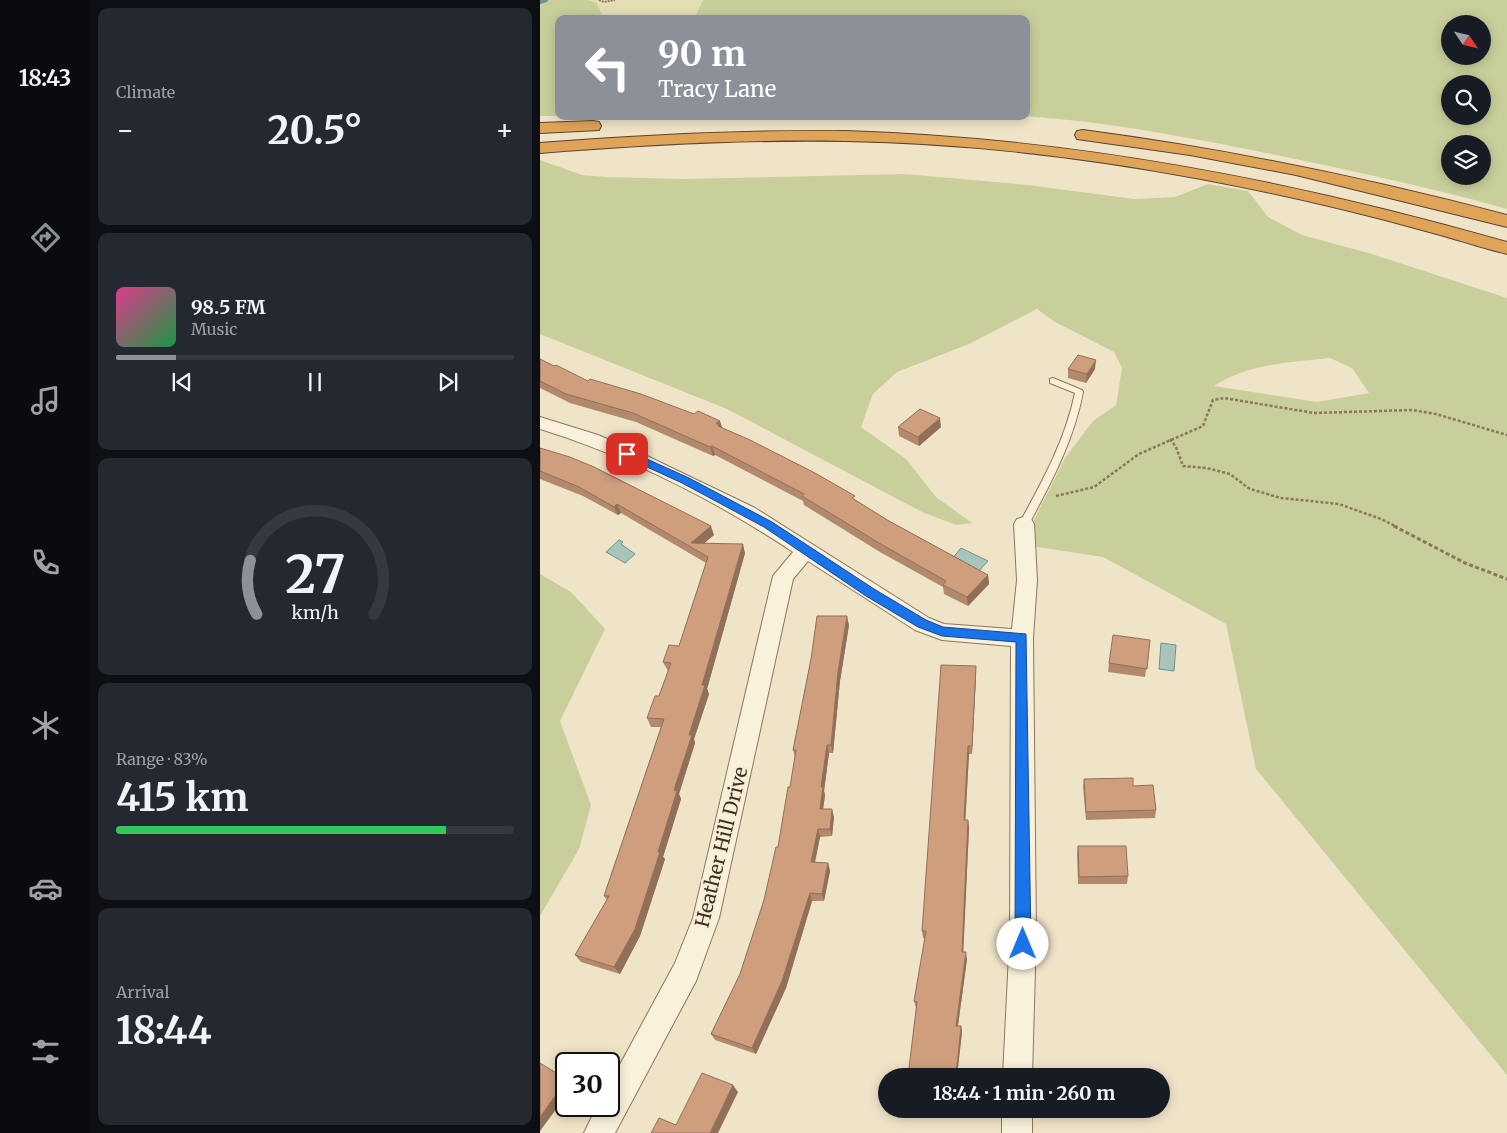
<!DOCTYPE html>
<meta charset="utf-8">
<style>
body{margin:0;font-family:Merriweather,serif;background:#242831;color:#f1f3f6;height:100vh;display:flex;flex-direction:column;font-size:19px;white-space:nowrap}
*{box-sizing:border-box;margin:0}
p{font-size:16px;color:#9ea1a6}
.icon{flex:none;width:28px;height:28px;fill:none;stroke:currentColor;stroke-width:2;stroke-linecap:round;stroke-linejoin:round}
.map{position:relative;flex:1;overflow:hidden}
.drawer{display:flex;flex-direction:column;gap:8px;padding:8px;background:#0d0f14;width:450px}
.drawer>*{flex:none}
.top-card{position:absolute;left:15px;top:15px;width:475px;height:105px;border-radius:10px;box-shadow:0 2px 12px #0003;background:#8c9099;color:#fff;overflow:hidden}
.needle{width:32px;rotate:125deg}
.buttons{position:absolute;left:901px;top:15px;display:grid;gap:10px}
.buttons a{display:grid;place-items:center;width:50px;height:50px;border-radius:50%;background:#171b24;box-shadow:0 2px 12px #0003;font-size:25px}
.speed{position:absolute;left:15px;top:1052px;display:flex;gap:10px;font-size:25px;font-weight:700;text-align:center}
.speed>*{display:grid;place-content:center;width:65px;height:65px;border-radius:50%;background:#171b24;box-shadow:0 2px 12px #0003;line-height:1}
.speed .limit{border:2px solid #111;border-radius:8px;background:#fff;color:#111}
.pin{position:absolute;display:grid;place-items:center;width:42px;height:42px;color:#fff;margin:-21px;border-radius:10px;box-shadow:0 2px 8px #0006}
.me{position:absolute;width:55px;margin:-28px;rotate:0deg;stroke-linejoin:round;filter:drop-shadow(0 0 4px #0008)}
.turn{display:flex;align-items:center;gap:18px;height:105px;padding:0 20px;font-size:22px}
.turn .icon{width:65px;height:65px;stroke-width:2.5}
.turn b{display:block;font-size:35px;line-height:42px}
.big{font-size:38px;font-weight:700;line-height:1.1}
.drawer .card{flex:1;display:flex;flex-direction:column;justify-content:center;gap:8px;min-width:0;padding:0 18px;border-radius:10px;background:#242831}
.drawer .dial{align-items:center;gap:0}
.dial svg{height:130px;overflow:visible;fill:none;stroke:#363941;stroke-width:7;stroke-linecap:round;text-anchor:middle}
.dial text{fill:#f1f3f6;stroke:none}
.song{display:flex;align-items:center;gap:15px}
.cover{width:60px;height:60px;border-radius:8px;background:linear-gradient(135deg,hsl(330 70% 55%),hsl(140 70% 35%))}
.played{height:5px;border-radius:2px;background:linear-gradient(90deg,#8c9099 15%,#363941 15%)}
.keys{display:flex;justify-content:space-around;direction:ltr}
.heat{display:flex;justify-content:space-between;align-items:center;font-size:28px;direction:ltr}
.charge{height:8px;border-radius:4px;background:linear-gradient(90deg,#34c759 83%,#363941 0)}
.trip{position:absolute;left:338px;top:1068px;width:292px;height:50px;border-radius:25px;background:#171b24;box-shadow:0 2px 12px #0003;font-weight:700;line-height:50px;text-align:center}
main{display:flex;flex:1;min-height:0}
.tabs{display:flex;flex-direction:column;width:90px;justify-content:space-around;align-items:center;background:#090b0e;color:#9ea1a6}
.tabs .icon{width:35px;height:35px}
.tabs .selected{color:#8c9099}
.tabs b{font-size:22px;color:#f1f3f6}
.map>svg:first-child{display:block}
.farmland{fill:#e6deb5}
.green{fill:#c9cf9b;fill-rule:evenodd}
.water{fill:#a9c4bc;stroke:#6f938a}
.lines{fill:none;stroke-linecap:round;stroke-linejoin:round}
.stream{stroke:#6f938a;stroke-width:4}
.lane-casing{stroke:#8d765c;stroke-width:2}
.street-casing{stroke:#8d765c;stroke-width:2}
.highway-casing{stroke:#5b4430;stroke-width:2}
.path-far2{stroke:#8d765c;stroke-width:2;stroke-dasharray:2 1;stroke-linecap:butt}
.path-far1{stroke:#8d765c;stroke-width:2.5;stroke-dasharray:3 2;stroke-linecap:butt}
.path{stroke:#8d765c;stroke-width:3;stroke-dasharray:4 2.5;stroke-linecap:butt}
.lane{fill:#faf1dc;fill-rule:evenodd}
.street{fill:#faf1dc;fill-rule:evenodd}
.highway{fill:#e0a458;fill-rule:evenodd}
.wall{fill:#b2896c}
.shaded-wall{fill:#916f58}
.building{fill:#cf9f7d;stroke:#916f58}
.route{fill:#1a73e8;stroke:#114b97}
.labels{text-anchor:middle;dominant-baseline:central;stroke-width:5;stroke-linejoin:round;paint-order:stroke}
.near-street-label{font-size:19px;fill:#3d2e20;stroke:#f7eed8}
</style>
<main>
<nav class="tabs">
<b>18:43</b>
<svg class="icon selected" aria-label="directions" viewBox="0 0 24 24"><path d="M12 3l9 9-9 9-9-9zM9 14v-3h6M13 9l2 2-2 2"/></svg>
<svg class="icon" aria-label="music" viewBox="0 0 24 24"><path d="M9 18V5l10-2v13"/><circle cx="6" cy="18" r="3"/><circle cx="16" cy="16" r="3"/></svg>
<svg class="icon" aria-label="phone" viewBox="0 0 24 24"><path d="M5 4h4l2 5-3 2q2 4 5 5l2-3 5 2v4C11 20 4 13 5 4z"/></svg>
<svg class="icon" aria-label="climate" viewBox="0 0 24 24"><path d="M12 3v18M4 7l16 10M4 17L20 7"/></svg>
<svg class="icon" aria-label="car" viewBox="0 0 24 24"><path d="M5 17H2v-5l4-1 3-4h7l3 4 3 1v5h-3M9 17h6M6 11h13"/><circle cx="7" cy="17" r="2"/><circle cx="17" cy="17" r="2"/></svg>
<svg class="icon" aria-label="filters" viewBox="0 0 24 24"><path d="M4 7h16M4 17h16"/><circle cx="9" cy="7" r="2"/><circle cx="15" cy="17" r="2"/></svg>
</nav>
<section class="drawer">
<div class="card"><p>Climate</p>
<div class="heat"><a>−</a><b class="big">20.5°</b><a>+</a></div>
</div>
<div class="card">
<div class="song"><i class="cover"></i><div><b>98.5 FM</b><p>Music</p></div></div>
<div class="played"></div>
<div class="keys"><svg class="icon" aria-label="previous" viewBox="0 0 24 24"><path d="M18 5L8 12l10 7zM5 5v14"/></svg><svg class="icon" aria-label="pause" viewBox="0 0 24 24"><path d="M8 5v14M16 5v14"/></svg><svg class="icon" aria-label="next" viewBox="0 0 24 24"><path d="M6 5l10 7-10 7zM19 5v14"/></svg></div>
</div>
<div class="card dial"><svg viewBox="0 0 100 80">
<path d="M14 69A42 42 0 1 1 86 69"/>
<path d="M14 69A42 42 0 0 1 10 36" stroke="#8c9099"/>
<text x="50" y="56" font-size="32" font-weight="700">27</text>
<text x="50" y="72" font-size="11">km/h</text>
</svg></div>
<div class="card"><p>Range · 83%</p><b class="big">415 km</b><div class="charge"></div></div>
<div class="card"><p>Arrival</p><b class="big">18:44</b></div>
</section>
<div class="map">
<svg width="967" height="1133" viewBox="0 0 967 1133">
<rect width="100%" height="100%" fill="#f0e4c8"/>
<!-- farmland -->
<polygon class="farmland" points="48,0 163,0 154,19 75,19 62,15 57,3"/>
<!-- green -->
<g class="green">
<polygon points="0,0 48,0 57,3 62,15 75,19 19,19 19,116 24,116 0,116"/>
<path d="M 163,0 L 967,0 L 967,209 C 893,188 817,172 741,156 C 657,139 571,122 485,116 L 486,19 L 154,19 ZM 910,24 L 942,24 L 942,56 L 910,56 ZM 910,84 L 942,84 L 942,116 L 910,116 ZM 910,144 L 942,144 L 942,176 L 910,176 Z"/>
<path d="M 0,160 L 42,175 L 66,177 L 143,179 L 365,174 L 488,185 L 594,199 L 635,197 L 668,184 L 708,191 L 728,217 L 762,235 L 832,254 L 967,298 L 967,1075 L 716,769 L 686,624 L 563,557 L 491,546 L 493,522 L 525,458 L 553,421 L 576,405 L 582,368 L 574,352 L 515,322 L 497,309 L 429,344 L 357,372 L 333,394 L 321,427 L 366,459 L 396,497 L 432,523 L 416,525 L 382,512 L 187,409 L 0,334 ZM 790,358 L 812,368 L 829,393 L 777,402 L 674,386 C 707,364 751,362 790,358 Z"/>
<polygon points="0,574 31,592 65,629 20,721 51,805 39,849 0,916"/>
</g>
<!-- water -->
<g class="water">
<polygon points="79,540 83,542 81,544 95,554 85,563 66,552"/>
<polygon points="421,548 448,561 438,572 411,560"/>
<polygon points="621,643 636,645 634,671 619,669"/>
</g>
<g class="lines">
<!-- stream -->
<polyline class="stream" points="0,2 6,0"/>
<defs>
<path id="lane" d="M 513,378 L 542,390 L 543,392 C 534,440 512,481 489,524 L 484,527 L 479,524 C 502,482 525,441 535,393 L 510,383 L 510,379 Z"/>
<g id="street">
<path d="M 0,417 L 58,435 L 107,456 L 215,508 L 389,618 L 404,624 L 472,629 L 477,580 L 474,524 L 477,519 L 484,517 L 491,519 L 494,524 L 497,580 L 493,638 L 496,934 L 492,1076 L 463,1076 L 470,934 L 471,646 L 402,640 L 375,630 L 268,561 L 253,579 L 179,918 L 156,981 L 75,1133 L 44,1133 L 57,1106 L 69,1106 L 69,1085 L 135,963 L 153,918 L 233,576 L 253,552 C 175,500 90,457 0,429 Z"/>
<rect x="462" y="1109" width="30" height="24"/>
</g>
<g id="highway">
<polygon points="53,121 59,122 61,126 59,130 0,133 0,123"/>
<path d="M 543,130 C 687,149 827,178 967,215 L 967,227 L 756,175 L 650,155 L 537,139 L 535,135 L 537,131 Z"/>
<path d="M 305,131 C 531,138 750,180 967,242 L 967,254 C 938,247 910,237 882,230 C 809,210 736,193 661,179 C 544,157 424,143 305,141 C 203,139 101,145 0,153 L 0,143 C 102,135 203,130 305,131 Z"/>
</g>
</defs>
<!-- lane casing -->
<use href="#lane" class="lane-casing"/>
<!-- street casing -->
<use href="#street" class="street-casing"/>
<!-- highway casing -->
<use href="#highway" class="highway-casing"/>
<!-- path-far2 -->
<polyline class="path-far2" points="59,0 64,2 75,0"/>
<!-- path-far1 -->
<g class="path-far1">
<polyline points="630,439 636,447 643,466 667,468 690,474 710,489 741,498 799,504 841,519 857,527"/>
<polyline points="516,496 554,487 599,454 663,426 673,400 684,398 774,413 872,410 896,414 967,435"/>
</g>
<!-- path -->
<polyline class="path" points="854,526 925,563 967,579"/>
<!-- lane -->
<use href="#lane" class="lane"/>
<!-- street -->
<use href="#street" class="street"/>
<!-- highway -->
<use href="#highway" class="highway"/>
</g>
<!-- wall -->
<g class="wall">
<polygon points="0,359 14,366 48,381 182,428 316,501 349,521 448,575 449,584 428,606 404,594 403,587 340,552 264,505 263,501 175,455 173,456 96,422 30,403 0,388"/>
<polygon points="528,369 555,369 546,383 528,378"/>
<polygon points="358,427 401,427 379,446 359,436"/>
<polygon points="0,448 174,535 164,543 205,553 167,689 169,694 154,739 155,743 139,794 141,799 123,857 125,859 100,936 80,974 41,962 35,955 67,900 64,896 121,727 111,727 107,718 119,696 128,671 123,662 139,646 166,563 81,513 78,515 43,496 0,479"/>
<polygon points="309,625 300,681 293,753 289,753 284,791 285,795 283,809 294,817 292,836 280,837 275,863 288,863 290,871 284,901 272,901 246,988 216,1054 175,1040 171,1034 200,974 224,900 238,847 250,787 255,757 253,750 271,659"/>
<polygon points="610,640 605,677 568,672 569,663"/>
<polygon points="436,674 432,754 429,754 425,820 428,820 429,828 423,952 427,959 418,1026 421,1026 422,1032 417,1076 368,1076 377,1008 376,1008 374,1001 385,938 383,938 382,931"/>
<polygon points="544,779 593,786 616,810 615,818 546,820 543,787"/>
<polygon points="538,846 588,876 587,884 538,884 537,854"/>
</g>
<!-- shaded-wall -->
<g class="shaded-wall">
<polygon points="556,360 555,369 546,383 547,374"/>
<polygon points="400,418 401,427 379,446 378,437"/>
<polygon points="180,421 183,430 179,432 176,423"/>
<polygon points="172,446 175,455 173,456 170,447"/>
<polygon points="77,504 81,513 78,515 74,507"/>
<polygon points="171,526 174,535 156,550 151,543"/>
<polygon points="203,544 205,553 167,689 169,694 154,739 155,743 139,794 141,799 123,857 125,859 100,936 80,974 74,967 118,852 162,685"/>
<polygon points="448,575 449,584 428,606 427,597"/>
<polygon points="307,616 309,625 300,681 293,753 291,745 298,672"/>
<polygon points="436,666 436,674 432,754 432,746"/>
<polygon points="287,745 289,753 284,791 285,795 282,817 280,809 281,787"/>
<polygon points="428,746 429,754 425,828 424,820"/>
<polygon points="292,809 294,817 292,836 290,829"/>
<polygon points="428,820 429,828 423,959 422,952"/>
<polygon points="278,829 280,837 273,870 271,862"/>
<polygon points="288,863 290,871 284,901 282,894"/>
<polygon points="270,893 272,901 246,988 216,1054 212,1048"/>
<polygon points="426,952 427,959 417,1032 416,1026"/>
<polygon points="421,1026 422,1032 417,1076 416,1076"/>
<polygon points="26,1081 26,1096 0,1131 0,1117"/>
<polygon points="193,1085 198,1092 178,1133 170,1133"/>
</g>
<!-- building -->
<g class="building">
<polygon points="538,355 556,360 547,374 528,369"/>
<polygon points="0,359 14,366 16,365 48,381 50,379 101,394 154,414 158,411 180,421 176,423 179,425 178,426 210,440 275,473 315,496 312,498 349,521 448,575 427,597 403,585 406,581 339,543 262,496 264,494 172,446 170,447 93,413 26,394 0,381"/>
<polygon points="380,409 400,418 378,437 358,427"/>
<polygon points="0,448 30,457 54,467 171,526 151,543 203,544 162,685 165,685 149,735 152,735 134,790 137,791 118,852 120,852 95,929 74,967 35,955 69,896 64,896 124,719 107,718 115,696 119,696 131,663 123,662 129,645 139,646 168,557 77,504 74,507 39,487 0,471"/>
<polygon points="277,616 307,616 298,672 291,745 287,745 281,787 283,787 280,809 292,809 290,829 278,829 271,862 288,863 282,894 270,893 242,981 212,1048 171,1034 200,974 224,900 236,847 238,847 248,787 250,787 256,750 253,750 271,659"/>
<polygon points="573,635 610,640 607,669 569,663"/>
<polygon points="401,665 436,666 432,746 428,746 424,820 428,820 422,952 426,952 416,1026 421,1026 416,1076 368,1076 377,1002 374,1001 386,931 382,931"/>
<polygon points="593,778 593,786 613,785 616,810 546,812 544,779"/>
<polygon points="538,846 586,846 588,876 539,877"/>
<polygon points="0,1063 26,1079 26,1081 0,1117"/>
<polygon points="162,1073 193,1085 170,1133 111,1133 119,1118 136,1125"/>
</g>
<!-- route -->
<polygon class="route" points="87,450 149,478 232,522 334,589 386,620 403,627 486,634 491,944 488,949 483,952 478,949 475,944 476,642 402,636 378,627 326,596 224,527 142,483 83,456 83,451"/>
<g class="labels">
<!-- near-street labels -->
<g class="near-street-label">
<text transform="translate(181 847) rotate(-76)">Heather Hill Drive</text>
</g>
</g>
</svg>
<div class="buttons">
<a><svg class="needle" viewBox="-14 -14 28 28"><path d="M0-13l5 13h-10z" fill="#e53935"/><path d="M0 13l5-13h-10z" fill="#9ea1a6"/></svg></a>
<a><svg class="icon" aria-label="search" viewBox="0 0 24 24"><circle cx="10" cy="10" r="6"/><path d="M15 15l6 6"/></svg></a>
<a><svg class="icon" aria-label="layers" viewBox="0 0 24 24"><path d="M12 4l9 5-9 5-9-5zM3 14l9 5 9-5"/></svg></a>
</div>
<div class="speed"><div class="limit">30</div></div>
<div class="pin" style="left:87px;top:454px;background:#d93025"><svg class="icon" aria-label="arrive" viewBox="0 0 24 24"><path d="M6 21V4h12l-3 4 3 4H6"/></svg></div>
<svg class="me" style="left:483px;top:944px" viewBox="-20 -20 40 40"><circle r="19" fill="#fff"/><path d="M0-13L10 11 0 6-10 11z" fill="#1a73e8"/></svg>
<div class="trip">18:44 · 1 min · 260 m</div>
<div class="top-card">
<div class="turn"><svg class="icon" aria-label="left" viewBox="0 0 24 24"><path d="M17 20v-9H6M10 6l-5 5 5 5"/></svg><div><b>90 m</b>Tracy Lane</div></div>
</div>
</div>
</main>
